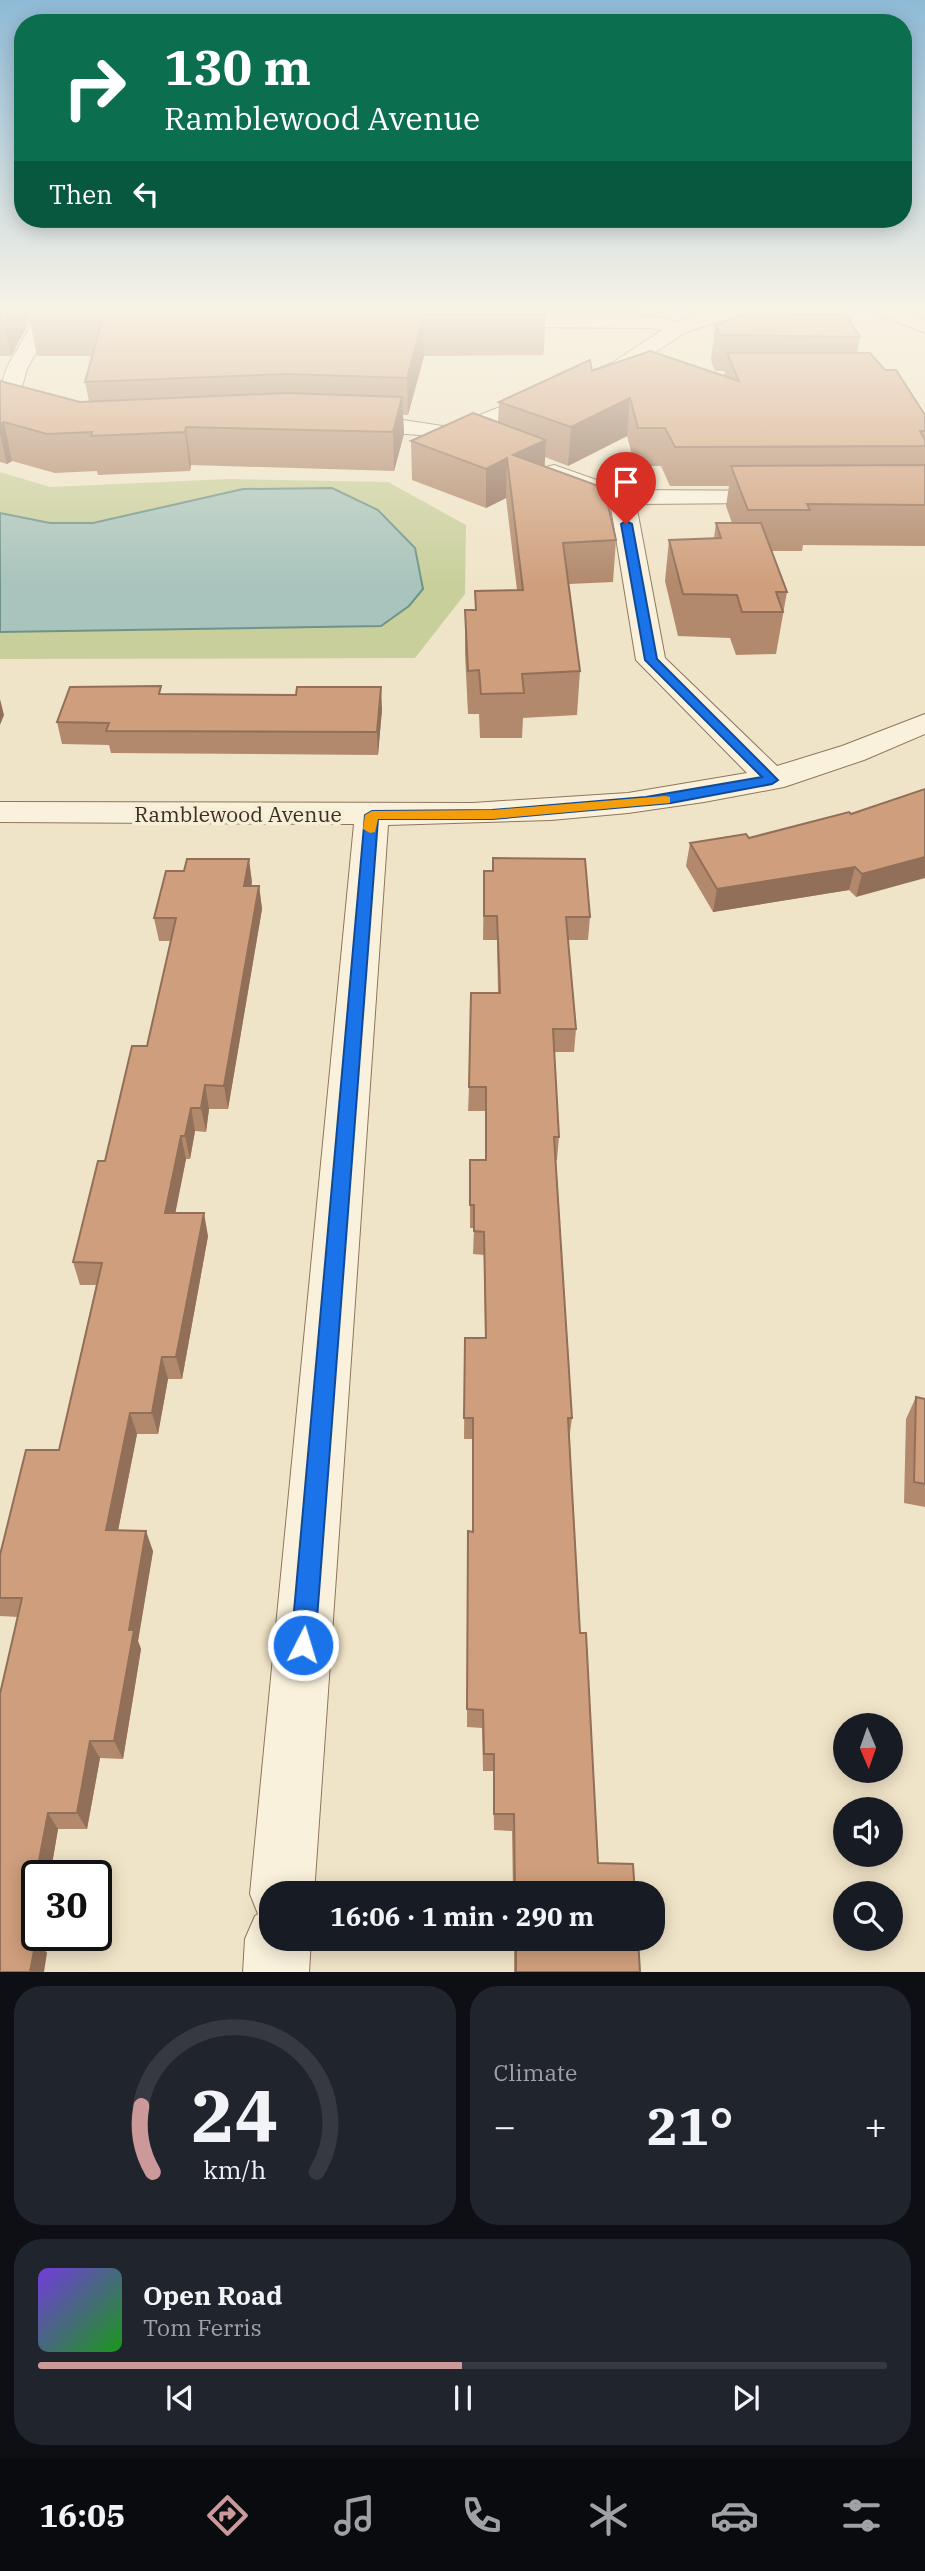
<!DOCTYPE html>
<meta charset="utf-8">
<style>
body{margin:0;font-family:"IBM Plex Serif",serif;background:#20242c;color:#f1f3f6;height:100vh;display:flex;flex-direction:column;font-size:26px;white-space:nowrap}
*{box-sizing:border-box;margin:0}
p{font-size:23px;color:#9ea1a6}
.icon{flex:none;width:38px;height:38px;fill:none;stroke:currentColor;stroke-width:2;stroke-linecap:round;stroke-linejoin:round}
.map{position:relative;height:1972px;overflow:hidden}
.details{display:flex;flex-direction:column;gap:14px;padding:14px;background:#0d0f14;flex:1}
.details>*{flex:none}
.hud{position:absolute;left:14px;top:14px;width:898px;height:214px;border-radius:28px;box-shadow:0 4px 18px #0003;background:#0b6e4f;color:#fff;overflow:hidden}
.needle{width:46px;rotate:178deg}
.fabs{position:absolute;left:833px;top:1713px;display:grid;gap:14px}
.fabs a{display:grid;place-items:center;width:70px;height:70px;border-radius:50%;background:#171b24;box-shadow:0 4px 18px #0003;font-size:35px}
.speed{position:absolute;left:21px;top:1860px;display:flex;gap:14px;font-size:35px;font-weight:700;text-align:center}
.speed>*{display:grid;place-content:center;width:91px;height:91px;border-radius:50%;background:#171b24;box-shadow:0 4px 18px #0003;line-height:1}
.speed .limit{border:4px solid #111;border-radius:10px;background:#fff;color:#111}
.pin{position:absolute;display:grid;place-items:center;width:60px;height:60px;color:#fff;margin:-72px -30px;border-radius:50% 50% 50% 0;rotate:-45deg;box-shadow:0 0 7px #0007}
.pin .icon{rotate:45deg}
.me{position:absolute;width:77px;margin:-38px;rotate:5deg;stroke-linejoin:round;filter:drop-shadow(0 0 5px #0008)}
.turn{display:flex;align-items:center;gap:24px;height:147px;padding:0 35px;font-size:32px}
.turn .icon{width:91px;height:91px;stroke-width:2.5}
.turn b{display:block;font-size:49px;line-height:60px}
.then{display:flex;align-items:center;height:66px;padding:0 35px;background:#0003;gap:14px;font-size:26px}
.big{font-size:52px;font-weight:700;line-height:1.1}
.details .tile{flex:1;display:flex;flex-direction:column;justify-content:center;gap:10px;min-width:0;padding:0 24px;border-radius:28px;background:#20242c}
.details .dial{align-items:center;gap:0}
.dial svg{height:182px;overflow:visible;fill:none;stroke:#363941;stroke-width:7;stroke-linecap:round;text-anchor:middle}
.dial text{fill:#f1f3f6;stroke:none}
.song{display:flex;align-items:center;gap:21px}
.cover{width:84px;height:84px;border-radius:10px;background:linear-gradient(135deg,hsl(260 70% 55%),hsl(120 70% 35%))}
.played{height:7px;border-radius:4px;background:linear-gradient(90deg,#cc999b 50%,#363941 50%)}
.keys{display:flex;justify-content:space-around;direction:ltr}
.heat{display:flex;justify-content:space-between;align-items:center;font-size:38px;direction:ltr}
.details .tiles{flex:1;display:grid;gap:14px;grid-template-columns:1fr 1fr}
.tile:last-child{grid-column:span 2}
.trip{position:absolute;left:259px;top:1881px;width:406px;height:70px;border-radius:28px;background:#171b24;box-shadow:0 4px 18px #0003;font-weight:700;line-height:70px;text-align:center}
.dock{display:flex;height:112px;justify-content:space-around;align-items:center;background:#090b0e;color:#9ea1a6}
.dock .icon{width:49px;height:49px}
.dock .current{color:#cc999b}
.dock b{font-size:32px;color:#f1f3f6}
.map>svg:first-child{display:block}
.green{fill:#c9cf9b}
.water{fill:#a9c4bc;stroke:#6f938a;stroke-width:2}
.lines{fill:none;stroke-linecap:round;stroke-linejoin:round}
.minor-casing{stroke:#8d765c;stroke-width:2}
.minor{fill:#faf1dc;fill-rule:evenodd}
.wall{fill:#b2896c}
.shaded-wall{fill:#916f58}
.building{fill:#cf9f7d;stroke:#916f58;stroke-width:2}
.route{fill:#1a73e8;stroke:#114b97;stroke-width:2}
.slow{fill:#f59e0b}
.labels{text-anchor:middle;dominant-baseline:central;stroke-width:7;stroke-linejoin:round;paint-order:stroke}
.street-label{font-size:21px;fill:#3d2e20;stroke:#f7eed8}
</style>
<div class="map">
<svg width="925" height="1973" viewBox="0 0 925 1973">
<rect width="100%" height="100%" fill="#f0e4c8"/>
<!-- green -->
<polygon class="green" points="0,472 50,487 228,479 388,482 466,525 465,594 415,658 0,659 0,632 380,626 423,588 415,548 378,510 153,511 93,523 50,523 0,513"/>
<!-- water -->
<polygon class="water" points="332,488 378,510 415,548 423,589 409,606 381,626 0,632 0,513 50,523 93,523 243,489"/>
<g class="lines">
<defs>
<g id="minor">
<path d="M 33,308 L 53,308 L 53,322 L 27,369 L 18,401 L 43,408 L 46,413 L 43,418 L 35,420 L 0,410 C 0,396 1,384 6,370 C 15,349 33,332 33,308 Z"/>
<polygon points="723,308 752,308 749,312 686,332 626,371 473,433 493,440 497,445 493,450 485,452 420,435 352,430 344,428 341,423 344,418 352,416 403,420 449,427 612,363 662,330 650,328 493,327 483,321 486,317 650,316 678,322"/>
<polygon points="871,308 897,308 925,320 925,333 874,312"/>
<polygon points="554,465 625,490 789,491 792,496 789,501 780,503 636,504 665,658 777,766 842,746 925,714 925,734 864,760 784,787 704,802 628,813 551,820 388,825 314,1894 271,1894 271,1939 311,1939 309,1973 243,1973 245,1939 255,1916 258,1914 250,1894 354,824 0,822 0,802 473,803 628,793 747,773 636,660 610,501 546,477 542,472 546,467"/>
</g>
</defs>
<!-- minor casing -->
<use href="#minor" class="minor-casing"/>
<!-- minor -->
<use href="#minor" class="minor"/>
</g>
<!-- wall -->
<g class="wall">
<polygon points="0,308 25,330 11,356 0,356"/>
<polygon points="38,308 639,308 638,313 540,313 545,315 543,355 424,356 408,415 403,415 404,434 394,471 191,465 190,471 98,475 97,471 55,473 12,461 7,464 0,462 0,381 80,402 89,401 85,382 93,356 37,356 30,321"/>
<polygon points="715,325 860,337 857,353 925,415 925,546 803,545 802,551 772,551 787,592 776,654 736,655 730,638 678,636 665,581 669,540 714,538 716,523 732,523 726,506 729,486 670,486 661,466 635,466 627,436 568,466 545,457 544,467 616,540 613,582 569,584 580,671 577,715 523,718 522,738 480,738 479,714 468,714 465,653 465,610 475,610 475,591 517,590 506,498 486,508 412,480 411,441 498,422 499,402 592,371 724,376 725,371 715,371 711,360"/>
<polygon points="163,694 382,709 378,755 111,753 109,745 62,744 57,722"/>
<polygon points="925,789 856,897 849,890 713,912 686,866 690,843 749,838 851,814"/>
<polygon points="493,858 590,917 588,940 568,940 576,1029 574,1052 554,1052 559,1137 557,1160 556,1160 572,1418 569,1440 580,1633 598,1863 635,1894 513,1894 512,1831 494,1830 493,1771 483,1771 482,1728 467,1727 468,1531 473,1532 473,1439 464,1439 465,1338 485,1338 484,1255 473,1254 474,1228 470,1228 470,1160 486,1160 485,1111 468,1111 469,1087 498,993 497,940 483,940 484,871 492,871"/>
<polygon points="252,882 251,886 259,886 262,909 228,1109 209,1109 206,1132 195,1131 190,1159 186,1159 175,1213 208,1236 182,1379 168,1379 158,1434 137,1434 118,1530 153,1551 138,1641 141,1649 123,1759 100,1758 87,1829 58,1829 50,1876 37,1876 37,1936 39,1936 38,1942 47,1953 0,1972 18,1617 0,1616 0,1555 59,1450 96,1285 80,1285 73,1262 105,1161 147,1046 171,941 159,941 154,918"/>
<polygon points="916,1397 925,1399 925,1507 904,1503 906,1419"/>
<polygon points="514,1939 638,1939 640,1972 514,1972"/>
</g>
<!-- shaded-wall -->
<g class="shaded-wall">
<polygon points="11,308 33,308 25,330 11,356 3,322"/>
<polygon points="545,315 544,350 543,355 544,320"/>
<polygon points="423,320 424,356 408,415 407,378"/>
<polygon points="402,397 404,434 394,471 393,432"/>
<polygon points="630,398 627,436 568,466 571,427"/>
<polygon points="4,422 12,461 7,464 0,434 0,424"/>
<polygon points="186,427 191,465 190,471 185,432"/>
<polygon points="546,440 544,478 513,455"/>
<polygon points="507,458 506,498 486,508 486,469"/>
<polygon points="381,687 382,709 378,755 377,732"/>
<polygon points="0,699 4,715 0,725"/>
<polygon points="925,857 925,878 856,897 862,874"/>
<polygon points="249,859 252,882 247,909 244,886"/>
<polygon points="855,867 849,890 713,912 717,889"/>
<polygon points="259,886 262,909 228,1109 224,1086"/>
<polygon points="205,1085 209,1109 206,1132 201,1108"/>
<polygon points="191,1108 195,1131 190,1159 185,1136"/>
<polygon points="181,1136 186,1159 171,1235 165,1213"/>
<polygon points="204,1213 208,1236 182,1379 176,1357"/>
<polygon points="162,1357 168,1379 158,1434 152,1413"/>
<polygon points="130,1413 137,1434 114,1551 106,1530"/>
<polygon points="146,1531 153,1551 138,1641 141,1649 123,1759 114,1741 129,1630"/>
<polygon points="90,1741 100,1758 87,1829 77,1813"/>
<polygon points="48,1813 58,1829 50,1876 37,1876 37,1936 39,1936 38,1942 47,1953 44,1972 30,1972 24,1940"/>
</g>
<!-- building -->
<g class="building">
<polygon points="0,308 11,308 3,322 0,322"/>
<polygon points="38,308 523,308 545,315 544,320 423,320 407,378 286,374 85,382 102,321 30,321"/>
<polygon points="746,313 846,315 860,337 720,335 715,325"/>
<polygon points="650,351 739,381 727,353 870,353 885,370 896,370 925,415 925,431 920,431 925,440 925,446 675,447 665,428 638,428 630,398 571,427 499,402 590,360 592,371"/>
<polygon points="0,381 80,402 286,393 402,397 393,432 186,427 185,432 91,436 92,432 47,434 4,422 0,424"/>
<polygon points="473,413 546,440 513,455 604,488 616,540 563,543 580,671 522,674 524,693 481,694 479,670 468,671 465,610 476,610 475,591 523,590 507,458 486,469 411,441"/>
<polygon points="925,465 925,505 807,504 810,510 748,510 731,466"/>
<polygon points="716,523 761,523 787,592 776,592 783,612 742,612 737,595 683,594 669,540 721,538"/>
<polygon points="161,686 159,694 296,695 297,687 381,687 377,732 106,731 109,723 57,722 70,687"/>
<polygon points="925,789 925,857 862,874 855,867 717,889 690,843 746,834 749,838 849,812 851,814"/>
<polygon points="493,858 585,859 590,917 566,917 576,1029 553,1029 559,1137 554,1137 572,1418 568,1418 580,1633 586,1633 598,1863 633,1864 635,1894 515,1894 514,1814 494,1814 494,1754 484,1754 483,1710 467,1709 468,1531 473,1532 473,1418 464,1418 465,1338 486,1338 484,1232 474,1231 474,1205 470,1205 470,1160 486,1160 486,1087 469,1087 471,993 500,993 497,916 484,916 484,871 493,871"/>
<polygon points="187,859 249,859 244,886 259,886 224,1086 205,1085 201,1108 191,1108 185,1136 181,1136 165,1213 204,1213 176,1357 162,1357 152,1413 130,1413 106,1530 146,1531 129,1630 134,1630 114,1741 90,1741 77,1813 48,1813 24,1940 36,1940 30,1972 0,1972 0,1694 22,1598 0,1598 0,1555 26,1450 59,1450 102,1263 73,1262 98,1161 105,1161 132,1046 147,1046 176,918 154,918 166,871 184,871"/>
<polygon points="916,1397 925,1399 925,1484 914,1482"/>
<polygon points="516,1939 638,1939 640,1972 516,1972"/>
</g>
<!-- sky -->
<linearGradient id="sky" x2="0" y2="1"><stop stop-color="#8fbad6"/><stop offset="0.53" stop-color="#f8f3e6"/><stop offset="1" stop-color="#f8f3e6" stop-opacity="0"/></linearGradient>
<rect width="925" height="584" fill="url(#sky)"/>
<!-- route -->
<polygon class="route" points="626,521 632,524 657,659 778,780 772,784 671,803 492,819 378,819 315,1645 311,1653 303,1656 295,1653 291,1645 365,815 372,811 492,810 646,797 762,777 645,660 621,524"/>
<!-- slow -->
<polygon class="slow" points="665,796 670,797 670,803 492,819 378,819 375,832 370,833 363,829 365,815 372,811 492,810"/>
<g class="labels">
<!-- street labels -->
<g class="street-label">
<text x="238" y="814">Ramblewood Avenue</text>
</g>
</g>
</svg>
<div class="fabs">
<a><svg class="needle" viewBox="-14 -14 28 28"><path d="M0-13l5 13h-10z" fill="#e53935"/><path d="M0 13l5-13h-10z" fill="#9ea1a6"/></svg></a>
<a><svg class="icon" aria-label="sound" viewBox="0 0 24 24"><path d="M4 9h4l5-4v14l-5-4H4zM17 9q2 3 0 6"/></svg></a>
<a><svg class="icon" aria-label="search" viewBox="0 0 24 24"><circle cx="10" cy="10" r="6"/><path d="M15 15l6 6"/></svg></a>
</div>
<div class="speed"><div class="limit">30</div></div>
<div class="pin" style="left:626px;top:524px;background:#d93025"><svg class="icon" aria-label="arrive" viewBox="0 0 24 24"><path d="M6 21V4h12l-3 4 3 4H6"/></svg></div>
<svg class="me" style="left:303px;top:1645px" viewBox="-20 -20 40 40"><circle r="17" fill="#1a73e8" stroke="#fff" stroke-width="3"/><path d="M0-11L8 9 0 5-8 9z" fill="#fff"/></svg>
<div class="trip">16:06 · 1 min · 290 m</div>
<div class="hud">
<div class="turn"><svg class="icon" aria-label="right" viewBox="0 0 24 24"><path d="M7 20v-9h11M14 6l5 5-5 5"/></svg><div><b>130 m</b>Ramblewood Avenue</div></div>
<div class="then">Then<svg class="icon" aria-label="left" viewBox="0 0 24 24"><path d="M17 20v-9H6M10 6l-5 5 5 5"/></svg></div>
</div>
</div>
<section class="details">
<div class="tiles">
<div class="tile dial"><svg viewBox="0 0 100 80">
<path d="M14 69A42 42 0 1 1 86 69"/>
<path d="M14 69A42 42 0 0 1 9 40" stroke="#cc999b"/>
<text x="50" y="56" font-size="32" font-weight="700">24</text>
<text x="50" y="72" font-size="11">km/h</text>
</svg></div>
<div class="tile"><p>Climate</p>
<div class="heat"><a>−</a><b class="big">21°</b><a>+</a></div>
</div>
<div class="tile">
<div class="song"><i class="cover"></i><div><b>Open Road</b><p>Tom Ferris</p></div></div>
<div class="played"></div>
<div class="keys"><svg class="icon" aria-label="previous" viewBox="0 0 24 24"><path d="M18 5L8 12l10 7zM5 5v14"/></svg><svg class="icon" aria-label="pause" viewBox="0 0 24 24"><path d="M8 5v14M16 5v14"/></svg><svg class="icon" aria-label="next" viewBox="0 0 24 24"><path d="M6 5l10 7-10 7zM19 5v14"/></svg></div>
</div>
</div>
</section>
<nav class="dock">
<b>16:05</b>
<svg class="icon current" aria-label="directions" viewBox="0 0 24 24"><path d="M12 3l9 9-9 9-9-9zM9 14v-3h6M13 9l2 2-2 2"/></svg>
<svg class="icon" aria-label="music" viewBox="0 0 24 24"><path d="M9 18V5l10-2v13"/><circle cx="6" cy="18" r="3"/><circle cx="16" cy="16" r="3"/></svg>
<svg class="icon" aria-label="phone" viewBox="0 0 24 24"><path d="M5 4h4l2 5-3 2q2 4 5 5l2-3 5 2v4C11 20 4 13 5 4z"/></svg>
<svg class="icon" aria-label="climate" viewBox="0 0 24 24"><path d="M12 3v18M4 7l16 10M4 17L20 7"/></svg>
<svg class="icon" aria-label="car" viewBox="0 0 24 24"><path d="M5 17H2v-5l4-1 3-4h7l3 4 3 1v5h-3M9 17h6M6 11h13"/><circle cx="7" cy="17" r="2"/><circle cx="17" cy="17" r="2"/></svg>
<svg class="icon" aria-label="filters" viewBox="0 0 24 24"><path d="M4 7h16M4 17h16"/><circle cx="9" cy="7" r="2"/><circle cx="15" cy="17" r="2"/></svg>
</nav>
